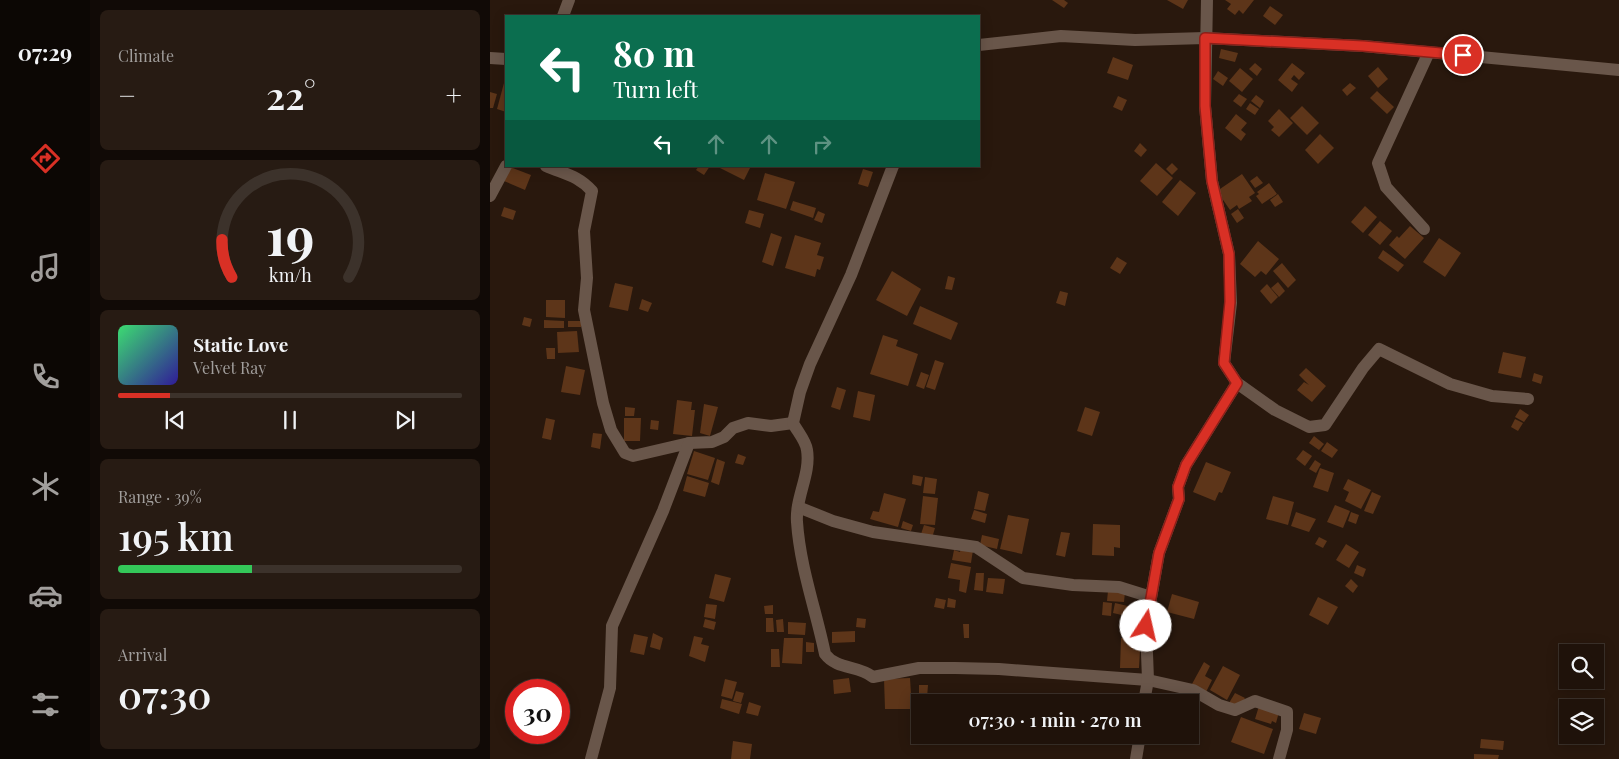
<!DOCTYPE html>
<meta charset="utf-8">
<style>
body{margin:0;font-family:"Playfair Display",serif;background:#271b13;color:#f1f3f6;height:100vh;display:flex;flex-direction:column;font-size:19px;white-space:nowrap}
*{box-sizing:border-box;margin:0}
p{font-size:16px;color:#a19e9c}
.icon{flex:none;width:28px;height:28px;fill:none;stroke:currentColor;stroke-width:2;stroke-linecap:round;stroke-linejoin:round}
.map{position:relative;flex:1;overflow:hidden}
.side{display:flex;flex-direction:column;gap:10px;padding:10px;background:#110a06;width:400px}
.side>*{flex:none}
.banner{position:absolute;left:15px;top:15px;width:475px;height:152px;border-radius:0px;box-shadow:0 2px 12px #0003,0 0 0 1px #3c322b;background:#0b6e4f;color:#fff;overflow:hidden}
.controls{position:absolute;left:1069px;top:644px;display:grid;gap:10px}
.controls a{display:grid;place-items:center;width:45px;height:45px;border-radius:0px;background:#1f120a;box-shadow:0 2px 12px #0003,0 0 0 1px #3c322b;font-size:25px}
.speed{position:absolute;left:15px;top:679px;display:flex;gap:10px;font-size:25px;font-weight:700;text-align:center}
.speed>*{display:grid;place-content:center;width:65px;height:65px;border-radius:50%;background:#1f120a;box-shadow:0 2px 12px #0003,0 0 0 1px #3c322b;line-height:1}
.speed .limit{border:8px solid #d22;background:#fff;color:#111}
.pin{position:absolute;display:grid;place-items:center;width:42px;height:42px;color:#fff;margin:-21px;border:2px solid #fff;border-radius:50%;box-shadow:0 1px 5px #0007}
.me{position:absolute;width:55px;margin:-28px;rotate:10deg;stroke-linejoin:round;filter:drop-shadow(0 0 4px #0008)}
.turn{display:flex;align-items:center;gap:18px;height:105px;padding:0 25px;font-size:22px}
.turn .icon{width:65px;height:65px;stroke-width:2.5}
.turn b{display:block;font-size:35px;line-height:42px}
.lanes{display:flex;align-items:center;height:48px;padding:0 25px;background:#0003;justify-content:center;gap:25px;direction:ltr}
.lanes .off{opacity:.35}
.big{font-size:38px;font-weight:600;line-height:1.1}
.side .card{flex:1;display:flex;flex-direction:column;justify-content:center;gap:8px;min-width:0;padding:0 18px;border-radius:8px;background:#271b13}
.side .dial{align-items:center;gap:0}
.dial svg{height:130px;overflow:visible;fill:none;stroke:#3c322b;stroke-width:7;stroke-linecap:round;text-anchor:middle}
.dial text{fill:#f1f3f6;stroke:none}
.song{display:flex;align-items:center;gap:15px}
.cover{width:60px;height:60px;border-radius:8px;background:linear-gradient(135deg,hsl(140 70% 55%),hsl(250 70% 35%))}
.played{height:5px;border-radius:2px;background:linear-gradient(90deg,#d93025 15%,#3c322b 15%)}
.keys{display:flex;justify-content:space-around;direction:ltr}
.heat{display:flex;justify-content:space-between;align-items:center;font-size:28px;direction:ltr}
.charge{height:8px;border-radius:4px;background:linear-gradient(90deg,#34c759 39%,#3c322b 0)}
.trip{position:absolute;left:421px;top:694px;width:288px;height:50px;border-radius:0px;background:#1f120a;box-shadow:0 2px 12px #0003,0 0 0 1px #3c322b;font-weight:600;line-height:50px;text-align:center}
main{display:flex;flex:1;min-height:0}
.menu{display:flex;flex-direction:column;width:90px;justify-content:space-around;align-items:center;background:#0c0704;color:#a19e9c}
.menu .icon{width:35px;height:35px}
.menu .selected{color:#d93025}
.menu b{font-size:22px;color:#f1f3f6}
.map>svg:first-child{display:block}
.building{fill:#5d3519}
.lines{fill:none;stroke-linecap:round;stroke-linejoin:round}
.lane{stroke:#69564a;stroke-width:12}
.street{stroke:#69564a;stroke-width:12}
.route-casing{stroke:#8d1f18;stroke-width:12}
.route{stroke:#d93025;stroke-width:9}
</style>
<main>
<nav class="menu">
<b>07:29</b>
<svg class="icon selected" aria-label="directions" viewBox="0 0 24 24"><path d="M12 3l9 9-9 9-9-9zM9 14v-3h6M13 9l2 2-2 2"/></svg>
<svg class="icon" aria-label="music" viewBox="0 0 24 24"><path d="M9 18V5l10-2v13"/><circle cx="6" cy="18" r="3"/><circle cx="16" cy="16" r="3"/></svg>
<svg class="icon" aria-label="phone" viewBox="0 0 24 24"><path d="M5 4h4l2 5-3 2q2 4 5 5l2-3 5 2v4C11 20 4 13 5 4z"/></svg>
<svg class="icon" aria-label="climate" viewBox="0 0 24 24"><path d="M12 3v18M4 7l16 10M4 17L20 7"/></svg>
<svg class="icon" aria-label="car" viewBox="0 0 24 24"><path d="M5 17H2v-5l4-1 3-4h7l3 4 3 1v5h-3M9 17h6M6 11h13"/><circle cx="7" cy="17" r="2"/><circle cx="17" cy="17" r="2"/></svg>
<svg class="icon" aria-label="filters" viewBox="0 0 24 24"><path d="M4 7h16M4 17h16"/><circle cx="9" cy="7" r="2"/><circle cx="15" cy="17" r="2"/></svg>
</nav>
<section class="side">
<div class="card"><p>Climate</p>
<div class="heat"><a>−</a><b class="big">22°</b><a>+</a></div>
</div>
<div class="card dial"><svg viewBox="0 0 100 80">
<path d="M14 69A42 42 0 1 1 86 69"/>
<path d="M14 69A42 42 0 0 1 8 46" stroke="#d93025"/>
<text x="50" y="56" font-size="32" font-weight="700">19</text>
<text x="50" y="72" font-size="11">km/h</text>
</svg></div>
<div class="card">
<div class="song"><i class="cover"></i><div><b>Static Love</b><p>Velvet Ray</p></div></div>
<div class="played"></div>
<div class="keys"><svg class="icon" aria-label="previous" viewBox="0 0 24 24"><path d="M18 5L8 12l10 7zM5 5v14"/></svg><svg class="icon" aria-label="pause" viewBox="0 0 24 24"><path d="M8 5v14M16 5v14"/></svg><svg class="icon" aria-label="next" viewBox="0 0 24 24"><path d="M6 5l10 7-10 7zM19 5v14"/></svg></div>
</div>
<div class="card"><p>Range · 39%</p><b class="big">195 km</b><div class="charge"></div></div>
<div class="card"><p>Arrival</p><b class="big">07:30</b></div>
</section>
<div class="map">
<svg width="1129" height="759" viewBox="0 0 1129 759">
<rect width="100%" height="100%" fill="#29180d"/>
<!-- building -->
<g class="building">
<polygon points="562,0 574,0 578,3 574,8"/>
<polygon points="677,0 698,0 693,9"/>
<polygon points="735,0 764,0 753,14 749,10 745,15 737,9 741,4"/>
<polygon points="780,6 793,15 785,25 773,16"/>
<polygon points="731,49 748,53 745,62 729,58"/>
<polygon points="623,57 643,65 638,80 617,73"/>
<polygon points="765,63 772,69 767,76 759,69"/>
<polygon points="802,63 815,73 809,80 804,75 801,79 808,84 802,92 788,80"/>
<polygon points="888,67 898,79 888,88 878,76"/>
<polygon points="750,68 763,79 752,92 739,81"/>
<polygon points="728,71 738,78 733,86 723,79"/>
<polygon points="14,83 16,84 16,112 7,109"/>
<polygon points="860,83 866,88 857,96 852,90"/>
<polygon points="887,91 904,107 897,114 880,98"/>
<polygon points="0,92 7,94 3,108 0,108"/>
<polygon points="749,94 757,99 751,107 743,101"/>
<polygon points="766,95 774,101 770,108 761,101"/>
<polygon points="628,96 637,100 632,111 623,107"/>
<polygon points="760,103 769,109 765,115 756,109"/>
<polygon points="812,106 829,123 817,135 800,118"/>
<polygon points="789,109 803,123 789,137 781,130 784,127 778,121"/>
<polygon points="746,114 757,123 751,130 756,134 751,141 735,128"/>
<polygon points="830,134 844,148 828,164 815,150"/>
<polygon points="650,143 657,150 651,157 644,151"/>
<polygon points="666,163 683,178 667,196 650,181"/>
<polygon points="682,163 688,169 682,175 676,169"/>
<polygon points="209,166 220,166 214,175 206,170"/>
<polygon points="231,166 261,166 254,180 230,168"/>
<polygon points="20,167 41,175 35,190 14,181"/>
<polygon points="373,169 383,172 378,187 368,184"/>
<polygon points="275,173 305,182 296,209 267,200"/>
<polygon points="752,174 765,193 759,197 762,201 749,209 747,205 740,210 727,191"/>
<polygon points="767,176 773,183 765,188 760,181"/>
<polygon points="690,180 706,193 688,216 672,202"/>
<polygon points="779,183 787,194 772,204 766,196 769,194 767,192"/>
<polygon points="788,194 793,202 785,207 780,200"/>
<polygon points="303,201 326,208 323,218 300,210"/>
<polygon points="875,206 887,217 873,233 861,222"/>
<polygon points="14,207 26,211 23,220 11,216"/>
<polygon points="748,209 754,218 747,223 741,214"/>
<polygon points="259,210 274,214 270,228 255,223"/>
<polygon points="328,211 335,214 332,223 324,220"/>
<polygon points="890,221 902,231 890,245 878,235"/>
<polygon points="920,226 934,238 915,259 899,245 907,236 909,238"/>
<polygon points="281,233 292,237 283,266 272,262"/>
<polygon points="305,235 331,243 327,255 334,257 330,270 327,269 325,277 295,268"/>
<polygon points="949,238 971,253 955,277 933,262"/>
<polygon points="768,241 789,259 776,275 771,271 765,277 750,264"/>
<polygon points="893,250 914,265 908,272 888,258"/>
<polygon points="627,257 637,263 630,274 620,268"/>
<polygon points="792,263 806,280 798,288 783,271"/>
<polygon points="402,271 431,289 417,316 386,300"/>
<polygon points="458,276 465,278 462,290 455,289"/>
<polygon points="788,282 795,291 789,297 781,288"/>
<polygon points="125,283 143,287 138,311 119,307"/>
<polygon points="777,284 788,297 781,304 770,291"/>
<polygon points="570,291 578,293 575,306 566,303"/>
<polygon points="152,299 162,303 158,312 149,309"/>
<polygon points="56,300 75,300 75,318 56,317"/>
<polygon points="430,306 468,323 461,340 423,324"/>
<polygon points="34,317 42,319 40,327 32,325"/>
<polygon points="54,320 74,321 74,328 54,328"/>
<rect x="78" y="321" width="13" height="6"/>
<polygon points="87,331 89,352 68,353 67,332"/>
<polygon points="393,335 408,340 406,346 428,354 418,386 380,374"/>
<polygon points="56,348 65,348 65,359 57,359"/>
<polygon points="1013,352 1036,357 1031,378 1008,373"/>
<polygon points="445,360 454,363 445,390 436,387"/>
<polygon points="76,366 95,370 90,395 71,392"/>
<polygon points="816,368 836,386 822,402 807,390 814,382 819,385 809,375"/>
<polygon points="431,372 439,375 434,389 426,386"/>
<polygon points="1044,373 1053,376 1051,384 1042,381"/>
<polygon points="347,387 356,390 350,410 341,407"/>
<polygon points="368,391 385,395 380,421 363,417"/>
<polygon points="187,400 202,402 201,410 205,410 202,436 183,434"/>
<polygon points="214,404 228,407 220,436 210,433"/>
<polygon points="135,407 145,408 144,416 135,416"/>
<polygon points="595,407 610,412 602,436 587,431"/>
<polygon points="1030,409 1039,415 1034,422 1025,417"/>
<polygon points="56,418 65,420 61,440 52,438"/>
<polygon points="134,418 151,418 150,441 134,441"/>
<polygon points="1025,419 1033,423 1028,431 1021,427"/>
<polygon points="161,420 169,421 168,430 160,429"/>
<polygon points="103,433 112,434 110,449 101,447"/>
<polygon points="824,436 834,444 829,450 819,443"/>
<polygon points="837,442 848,450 842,458 831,451"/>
<polygon points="813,450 822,456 815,466 806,459"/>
<polygon points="204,451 225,458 218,480 197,474"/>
<polygon points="248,454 256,457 253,465 245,463"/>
<polygon points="227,459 235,462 229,485 221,482"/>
<polygon points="825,460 831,464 826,473 819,469"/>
<polygon points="716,462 741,472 732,493 729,492 725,501 703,492"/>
<polygon points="830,468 844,473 838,492 823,487"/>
<polygon points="423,475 433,477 431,486 422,484"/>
<polygon points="197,476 219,483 215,497 193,491"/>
<polygon points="435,477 447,479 445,494 433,493"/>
<polygon points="858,479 881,490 871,509 855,501 859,492 853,489"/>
<polygon points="488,491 499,494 495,511 484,509"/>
<polygon points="882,492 891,496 883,514 874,511"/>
<polygon points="394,493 416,499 408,527 380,519 383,511 389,512"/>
<polygon points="433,496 448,498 445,525 430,524"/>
<polygon points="783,496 804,502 798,525 776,519"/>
<polygon points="845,505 860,511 853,528 837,522"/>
<polygon points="484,510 497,514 495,523 481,519"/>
<polygon points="806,512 826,519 819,532 801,526"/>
<polygon points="861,512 869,515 866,524 858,521"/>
<polygon points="518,515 539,519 532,554 510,549"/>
<polygon points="413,521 423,525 421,531 411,528"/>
<polygon points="603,524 630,525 630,548 624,547 624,556 602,555"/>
<polygon points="434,525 445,528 442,538 431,534"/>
<polygon points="571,532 580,533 575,557 566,555"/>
<polygon points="492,535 509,539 507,549 490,545"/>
<polygon points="829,537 837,541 833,548 825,544"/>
<polygon points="856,544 869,552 859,568 846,560"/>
<polygon points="471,547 483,550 481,563 462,560 464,550 470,552"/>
<polygon points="461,563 481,567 476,593 469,591 470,580 458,578"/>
<polygon points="867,565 876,569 873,577 864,573"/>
<polygon points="486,573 494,573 493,591 484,590"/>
<polygon points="225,574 241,578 234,602 219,598"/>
<polygon points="498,578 515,579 513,594 496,592"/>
<polygon points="861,579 868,586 863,593 855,586"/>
<polygon points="618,591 635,592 634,602 617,601"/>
<polygon points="682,594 709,602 704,619 677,612"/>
<polygon points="828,597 848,607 838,625 819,615"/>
<polygon points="446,598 456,600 454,609 444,607"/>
<polygon points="458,598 466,600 465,608 457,607"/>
<polygon points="613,602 622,603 621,616 612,615"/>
<polygon points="625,603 642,607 640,617 623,613"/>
<polygon points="216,604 227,605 225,619 214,617"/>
<polygon points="283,605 283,614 275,614 274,606"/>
<polygon points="276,618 283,618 284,632 276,632"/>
<polygon points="367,618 376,619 375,628 366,627"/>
<polygon points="215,619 226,622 224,630 213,627"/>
<polygon points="293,619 294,632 287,632 286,620"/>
<polygon points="298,622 316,623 315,635 298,634"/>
<polygon points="473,624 479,624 479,638 474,638"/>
<polygon points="365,631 365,642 342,643 342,632"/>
<polygon points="163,633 173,638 170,650 160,647"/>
<polygon points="144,634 158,637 154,655 140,652"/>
<polygon points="204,636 213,638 211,644 219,646 215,662 199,656"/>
<polygon points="294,638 313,638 312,664 292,663"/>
<polygon points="631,638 645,639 644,650 650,650 649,668 630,668"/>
<polygon points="316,642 324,643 324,652 316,652"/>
<polygon points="281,649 289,649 290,667 281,667"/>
<polygon points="714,662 720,666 715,676 722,680 716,692 702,684"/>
<polygon points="733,666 750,675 737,700 720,690"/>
<polygon points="359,678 361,692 344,694 343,680"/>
<polygon points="420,678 422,709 395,709 394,679"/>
<polygon points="235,679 247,682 242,699 231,696"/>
<polygon points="429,685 438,685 437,698 429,697"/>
<polygon points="246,691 254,693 251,703 243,701"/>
<polygon points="745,693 755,698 749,708 739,703"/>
<polygon points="232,699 252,704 249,714 230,708"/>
<polygon points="259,702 271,706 268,716 256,713"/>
<polygon points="769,706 789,712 786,723 782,721 781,724 765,719"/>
<polygon points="814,713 831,718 826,734 809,729"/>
<polygon points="751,717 783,729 774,754 741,742"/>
<polygon points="991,739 1014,741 1013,750 990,748"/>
<polygon points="243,741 262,744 260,759 241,759"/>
<polygon points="984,754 1009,755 1008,759 984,759"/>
</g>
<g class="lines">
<!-- lane -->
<g class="lane">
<polyline points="0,196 16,166"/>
<polyline points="747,383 785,410 819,427 835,425 873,368 889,349 960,384 1002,396 1038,399"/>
</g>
<!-- street -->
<g class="street">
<polyline points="73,16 79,0"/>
<polyline points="489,45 571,36 645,40 715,38 873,46 1129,70"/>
<polyline points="0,58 16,59"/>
<path d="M 56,166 C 74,174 88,175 102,191 L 94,231 L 97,278 L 94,310 L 113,403 L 121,430 L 135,453 L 143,456 L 199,443 L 222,442 L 234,437 L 243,428 L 258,423 L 281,426 L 303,423"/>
<path d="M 403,166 L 361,275 L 320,364 L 310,392 L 303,423 C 307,431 316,441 317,450 C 321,474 305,498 307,522 C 310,567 326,610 335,654 C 347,670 368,665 383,677 L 429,668 L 465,668 L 509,669 L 658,680 L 703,690 L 729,705 L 745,710 L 765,701 L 797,712 L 797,730 L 789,759"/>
<polyline points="934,229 896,187 888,163 939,52"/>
<polyline points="308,507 343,521 383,532 486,547 533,578 583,585 629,587 661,597"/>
<polyline points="654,702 658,680 656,626 669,553 689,499 688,487 696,465 747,383 734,363 741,303 739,254 722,181 715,106 717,0"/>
<polyline points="101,759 120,688 122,626 173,511 199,443"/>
<polyline points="646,759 650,735"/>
</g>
</g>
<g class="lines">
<defs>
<polyline id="route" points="656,626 669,553 689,499 688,487 696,465 747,383 734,363 740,302 739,254 722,181 715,106 715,38 873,46 973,55"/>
</defs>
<!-- route casing -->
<use href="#route" class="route-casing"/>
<!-- route -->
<use href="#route" class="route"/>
</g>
</svg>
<div class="controls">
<a><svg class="icon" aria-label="search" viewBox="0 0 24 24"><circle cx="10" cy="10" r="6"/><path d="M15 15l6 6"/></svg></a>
<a><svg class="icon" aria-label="layers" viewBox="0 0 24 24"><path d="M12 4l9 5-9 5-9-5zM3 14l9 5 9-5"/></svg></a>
</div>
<div class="speed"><div class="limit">30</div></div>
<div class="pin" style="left:973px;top:55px;background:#d93025"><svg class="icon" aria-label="arrive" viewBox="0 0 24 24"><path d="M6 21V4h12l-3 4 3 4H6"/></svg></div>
<svg class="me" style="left:656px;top:626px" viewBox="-20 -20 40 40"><circle r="19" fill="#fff"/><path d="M0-13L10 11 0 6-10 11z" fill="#d93025"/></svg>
<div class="trip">07:30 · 1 min · 270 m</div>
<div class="banner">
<div class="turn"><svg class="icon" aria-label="left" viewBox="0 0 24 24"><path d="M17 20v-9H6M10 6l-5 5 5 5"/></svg><div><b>80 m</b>Turn left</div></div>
<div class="lanes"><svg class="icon" aria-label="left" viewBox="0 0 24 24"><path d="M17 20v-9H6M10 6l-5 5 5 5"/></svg><svg class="icon off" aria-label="ahead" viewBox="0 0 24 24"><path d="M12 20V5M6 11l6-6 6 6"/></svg><svg class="icon off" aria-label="ahead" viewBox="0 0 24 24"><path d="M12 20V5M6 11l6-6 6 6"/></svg><svg class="icon off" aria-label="right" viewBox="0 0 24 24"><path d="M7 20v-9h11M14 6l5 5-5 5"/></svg></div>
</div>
</div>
</main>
